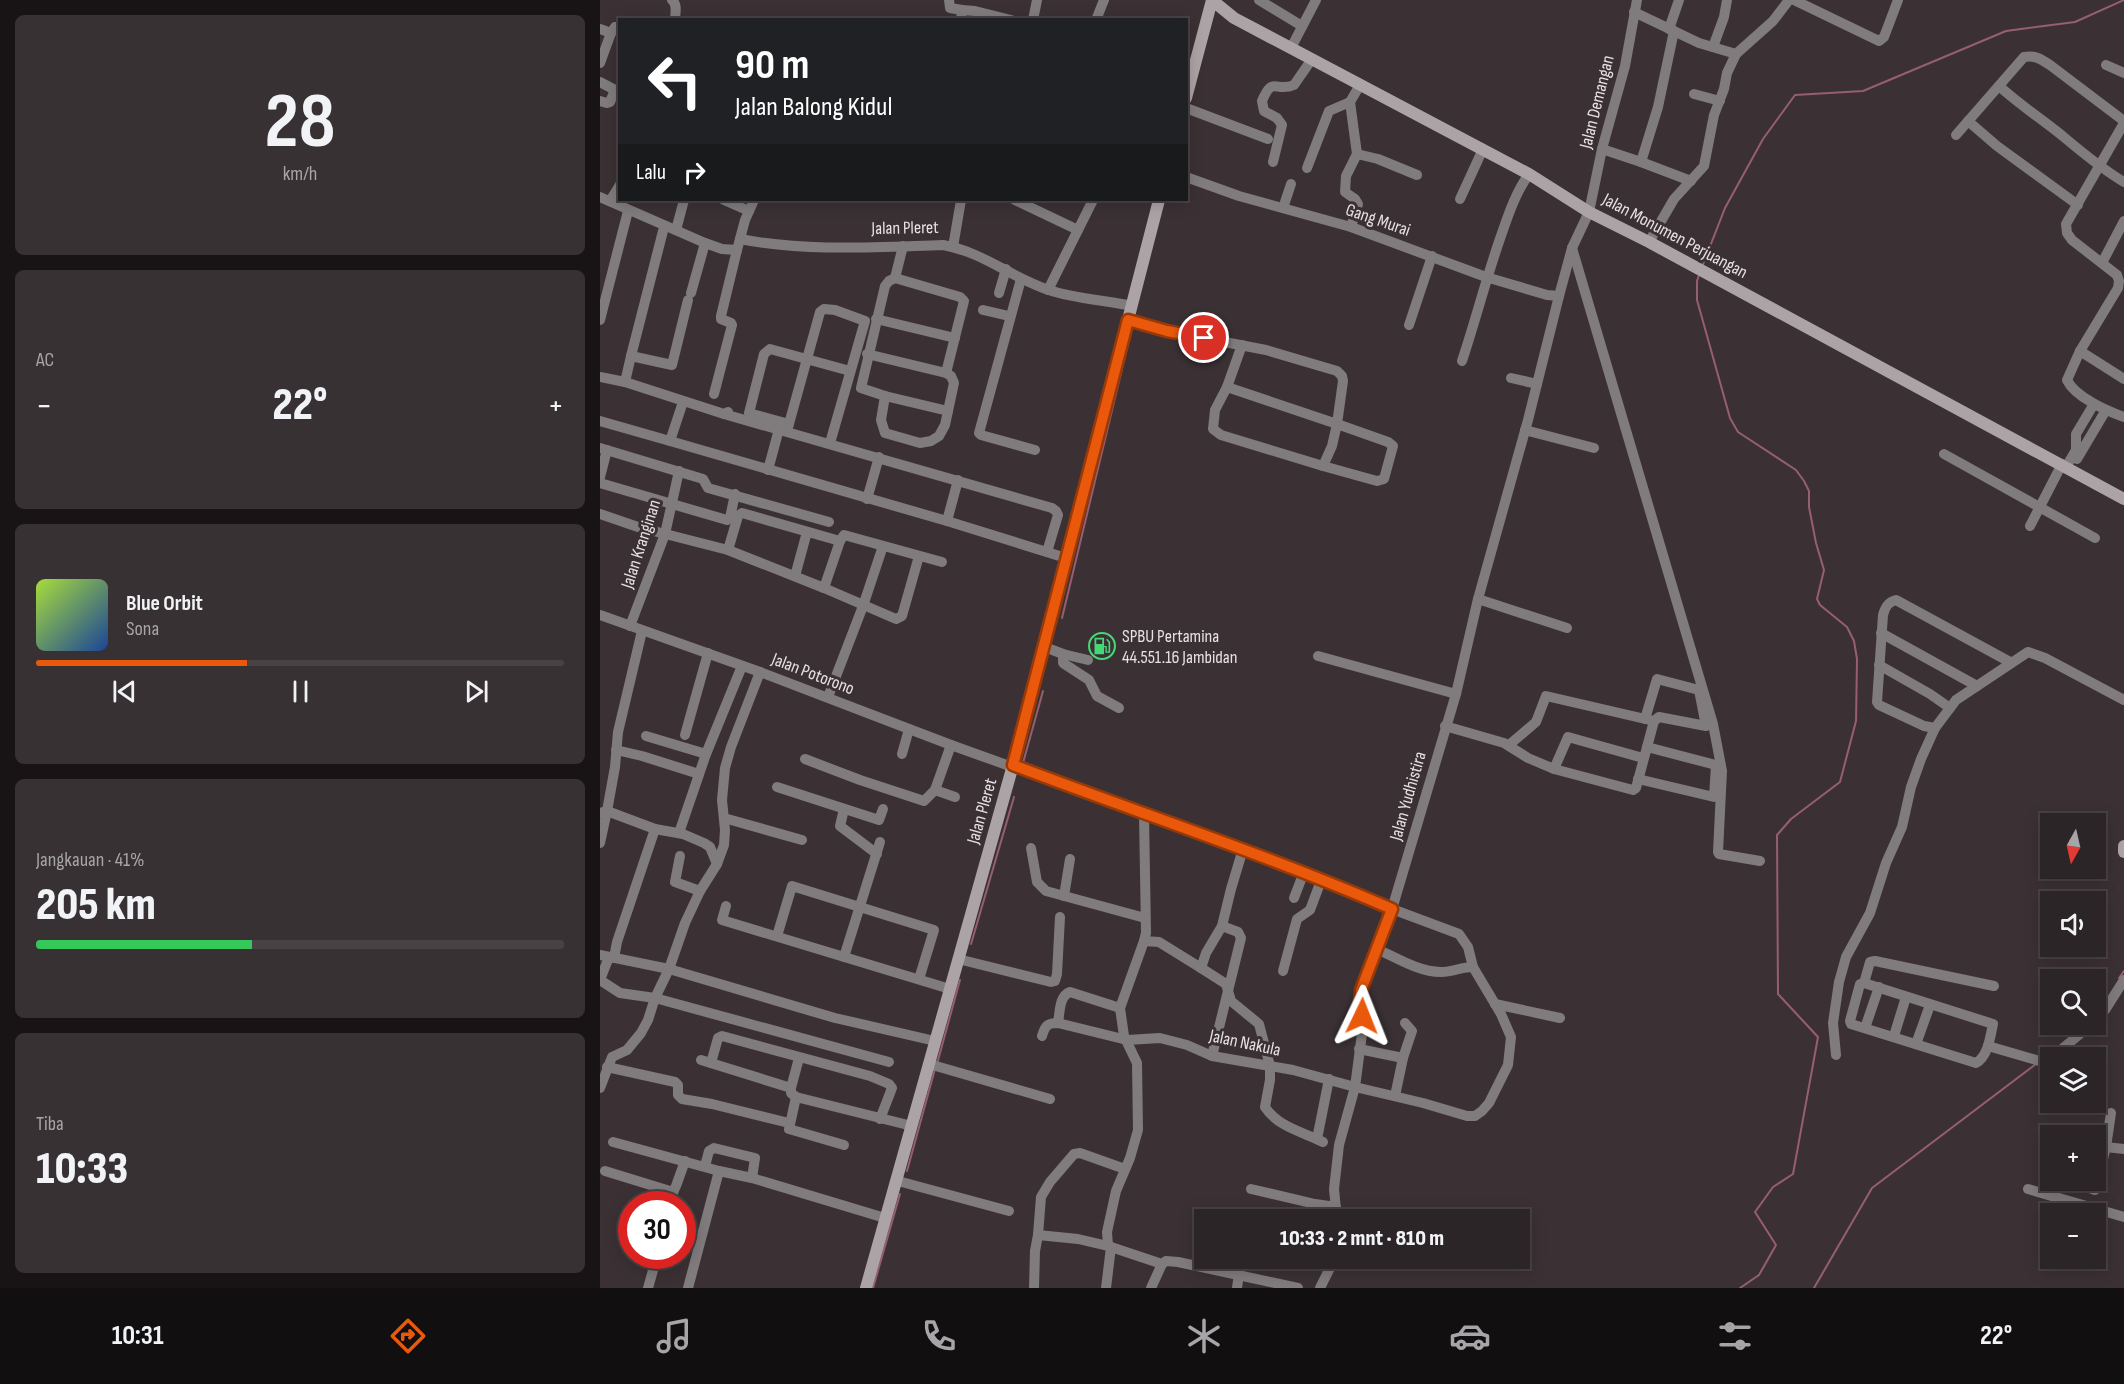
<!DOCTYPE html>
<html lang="id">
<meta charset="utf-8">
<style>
body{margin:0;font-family:"Sofia Sans Condensed",sans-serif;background:#383133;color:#f1f3f6;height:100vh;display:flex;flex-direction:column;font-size:22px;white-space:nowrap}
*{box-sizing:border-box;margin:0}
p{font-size:20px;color:#a6a5a7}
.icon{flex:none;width:33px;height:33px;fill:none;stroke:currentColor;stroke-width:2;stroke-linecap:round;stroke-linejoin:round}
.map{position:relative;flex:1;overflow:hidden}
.panel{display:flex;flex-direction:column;gap:15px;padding:15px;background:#181415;width:600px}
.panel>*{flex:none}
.hud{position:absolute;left:18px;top:18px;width:570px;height:183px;border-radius:0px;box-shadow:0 3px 15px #0003,0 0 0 2px #484244;background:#202124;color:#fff;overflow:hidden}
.needle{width:39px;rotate:188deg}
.tools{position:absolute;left:1440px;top:813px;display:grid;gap:12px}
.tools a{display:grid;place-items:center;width:66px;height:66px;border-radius:0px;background:#2c2527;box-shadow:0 3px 15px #0003,0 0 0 2px #484244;font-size:30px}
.speed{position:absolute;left:18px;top:1191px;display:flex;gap:12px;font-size:30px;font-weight:700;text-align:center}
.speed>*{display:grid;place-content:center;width:78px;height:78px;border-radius:50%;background:#2c2527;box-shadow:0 3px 15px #0003,0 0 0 2px #484244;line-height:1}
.speed .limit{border:9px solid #d22;background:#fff;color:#111}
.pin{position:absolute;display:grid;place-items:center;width:51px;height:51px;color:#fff;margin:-26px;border:3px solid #fff;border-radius:50%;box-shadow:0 2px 6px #0007}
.me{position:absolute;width:66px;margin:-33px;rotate:2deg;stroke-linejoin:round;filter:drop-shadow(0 0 4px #0008)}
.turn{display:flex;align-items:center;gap:21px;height:126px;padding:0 18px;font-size:27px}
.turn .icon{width:78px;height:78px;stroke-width:2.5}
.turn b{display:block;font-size:42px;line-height:51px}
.then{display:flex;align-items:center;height:57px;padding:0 18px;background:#0003;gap:12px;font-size:22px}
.big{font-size:45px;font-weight:800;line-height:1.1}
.panel .widget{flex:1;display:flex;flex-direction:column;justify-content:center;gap:9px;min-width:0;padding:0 21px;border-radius:9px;background:#383133}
.panel .dial{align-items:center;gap:0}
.dial b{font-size:78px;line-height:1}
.song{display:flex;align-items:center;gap:18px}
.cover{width:72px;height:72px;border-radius:9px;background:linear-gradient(135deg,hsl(80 70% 55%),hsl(220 70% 35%))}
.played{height:6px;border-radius:3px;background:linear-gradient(90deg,#ea580c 40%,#484244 40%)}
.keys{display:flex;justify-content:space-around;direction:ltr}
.heat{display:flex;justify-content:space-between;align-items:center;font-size:33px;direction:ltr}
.charge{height:9px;border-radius:4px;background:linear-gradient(90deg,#34c759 41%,#484244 0)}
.trip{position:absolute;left:594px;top:1209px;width:336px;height:60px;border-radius:0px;background:#2c2527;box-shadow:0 3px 15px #0003,0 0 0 2px #484244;font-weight:800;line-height:60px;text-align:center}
.tab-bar{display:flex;height:96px;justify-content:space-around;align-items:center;background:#120f10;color:#a6a5a7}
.tab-bar .icon{width:42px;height:42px}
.tab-bar .on{color:#ea580c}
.tab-bar b{font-size:27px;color:#f1f3f6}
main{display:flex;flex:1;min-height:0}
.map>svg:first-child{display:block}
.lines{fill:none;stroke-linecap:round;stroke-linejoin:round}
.stream{stroke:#965e6e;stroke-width:2}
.street{stroke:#807b7c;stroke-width:10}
.secondary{stroke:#aba3a5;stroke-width:12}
.route-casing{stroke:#983908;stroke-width:15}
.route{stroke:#ea580c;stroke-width:10}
.labels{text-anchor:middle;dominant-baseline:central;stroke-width:6;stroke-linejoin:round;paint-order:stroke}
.street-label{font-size:18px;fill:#e7e1e3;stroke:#3b3134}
.poi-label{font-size:18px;fill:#e7e1e3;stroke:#3b3134;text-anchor:start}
</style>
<main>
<section class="panel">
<div class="widget dial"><b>28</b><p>km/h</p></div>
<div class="widget"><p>AC</p>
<div class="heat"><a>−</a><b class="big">22°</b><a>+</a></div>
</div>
<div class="widget">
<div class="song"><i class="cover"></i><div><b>Blue Orbit</b><p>Sona</p></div></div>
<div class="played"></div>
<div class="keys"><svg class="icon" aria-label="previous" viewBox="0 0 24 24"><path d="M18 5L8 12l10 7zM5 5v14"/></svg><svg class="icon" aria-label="pause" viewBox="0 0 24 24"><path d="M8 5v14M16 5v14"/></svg><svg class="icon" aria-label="next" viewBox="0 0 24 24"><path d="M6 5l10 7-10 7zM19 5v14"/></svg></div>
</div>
<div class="widget"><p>Jangkauan · 41%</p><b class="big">205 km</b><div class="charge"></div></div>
<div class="widget"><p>Tiba</p><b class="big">10:33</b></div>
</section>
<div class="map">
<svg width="1524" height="1288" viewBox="0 0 1524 1288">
<rect width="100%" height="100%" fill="#3b3134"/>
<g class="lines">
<!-- stream -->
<g class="stream">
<polyline points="1102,267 1125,208 1163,139 1195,95 1263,91 1406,31 1475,22 1524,0"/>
<polyline points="1099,275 1097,281 1097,300 1130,418 1138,432 1196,470 1204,481 1209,491 1209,507 1216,543 1224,570 1217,599 1220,605 1247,627 1254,641 1257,659 1256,721 1240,782 1191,819 1177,835 1178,994 1218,1037 1193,1174 1173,1187 1155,1212 1176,1245 1159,1275 1140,1288"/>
<polyline points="462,618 528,344"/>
<polyline points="423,763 443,691"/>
<polyline points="371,944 414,797"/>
<polyline points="1519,978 1524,971"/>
<polyline points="1496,1013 1502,1006"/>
<polyline points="337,1064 360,980"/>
<polyline points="307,1171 335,1069"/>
<polyline points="273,1288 300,1194"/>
<polyline points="1214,1288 1272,1188 1436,1064"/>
</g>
<!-- street -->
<g class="street">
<path d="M 72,0 C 78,5 75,13 75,20"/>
<polyline points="349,0 350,8 362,10 361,20"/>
<polyline points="659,0 702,26"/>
<polyline points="1194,0 1279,41 1284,37 1298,0"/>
<polyline points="362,10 375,11 411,20"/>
<polyline points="1034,12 1099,43 1136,54 1173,21 1189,0"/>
<polyline points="433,20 437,0"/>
<polyline points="496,20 504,0"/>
<polyline points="0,29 11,33 15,27"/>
<polyline points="1069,29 1079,0"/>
<polyline points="1074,31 1058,107 1041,162 1091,181"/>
<polyline points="1113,47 1124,17 1127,0"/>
<polyline points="691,48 716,0"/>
<polyline points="0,63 11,33"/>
<polyline points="1506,65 1524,73"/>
<polyline points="0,82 15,90 10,102 7,103 0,101"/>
<path d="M 1399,86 C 1420,105 1443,120 1465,138 C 1484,154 1502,169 1524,182"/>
<polyline points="1094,94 1120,101"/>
<polyline points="586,108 668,139"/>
<polyline points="1368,121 1397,146 1478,205"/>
<path d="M 1524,123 L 1466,224 L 1467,233 L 1472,240 L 1517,275 L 1519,281 L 1518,288 L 1480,351 L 1467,380 C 1475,397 1507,411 1524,417"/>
<path d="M 1356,135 L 1424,57 C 1435,55 1441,59 1450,65 L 1524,121"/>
<polyline points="1002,149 1041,162"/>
<polyline points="757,154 778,159 817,175"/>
<path d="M 673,162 L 682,125 L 677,118 L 664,111 L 662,101 C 673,75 675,93 694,85 L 712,59"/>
<polyline points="707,168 729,111 750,102"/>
<polyline points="586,177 639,196 751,227 886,277 947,295 959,296"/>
<polyline points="0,197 105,243 122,249 137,250 145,220 154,200"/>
<polyline points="860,199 883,149"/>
<polyline points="124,200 149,211"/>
<polyline points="415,200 478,230"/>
<polyline points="10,201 20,185"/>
<polyline points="683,208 691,184"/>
<polyline points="751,227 758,204 755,199 745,192 746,176 757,154 750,102 760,85"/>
<polyline points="76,230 84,200"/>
<polyline points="63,231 31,356 72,365 88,300"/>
<path d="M 140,239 C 206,252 276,247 343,245 C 383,252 412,278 449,290 C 475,299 505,300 532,306"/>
<polyline points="1049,242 1074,199 1104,166 1114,115 1124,89 1127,73 1136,54"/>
<polyline points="303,246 295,278 289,281 285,286 261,388 285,396 348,411"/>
<polyline points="353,247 361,200"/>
<polyline points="972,248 1113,724 1122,771 1118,852 1119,854 1160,861"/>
<polyline points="1502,263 1524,221"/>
<polyline points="295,278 360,297 364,301 346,373"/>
<polyline points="421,279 379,433 381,435 435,450"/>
<polyline points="448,290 493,200"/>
<polyline points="91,293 105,243"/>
<polyline points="399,293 406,269"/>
<polyline points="383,310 409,316"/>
<polyline points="276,319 355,338"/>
<polyline points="0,320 28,211"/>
<polyline points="528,320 567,331 666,350 737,371 742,376 743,381 737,424 788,442 793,446 784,479 777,481 723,466 732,446 737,424 627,387"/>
<polyline points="809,325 832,256"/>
<polyline points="642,345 627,387 615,410 613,429 621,435 723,466"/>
<polyline points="1480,351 1524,379"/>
<polyline points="267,354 346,373 351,376 354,383 345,425 339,436 331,441 320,443 285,433 281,420 285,396"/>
<path d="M 862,361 C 876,319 887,275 902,233 C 909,213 916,192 929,174"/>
<polyline points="0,377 25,382 124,414 128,412"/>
<polyline points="911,378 937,384"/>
<polyline points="25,382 31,356"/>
<polyline points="114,394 132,325 131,323 121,319 121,316 137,250"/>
<polyline points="83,402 70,441 347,521 466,558"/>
<polyline points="149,413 164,354 170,349 250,371"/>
<polyline points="124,414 452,508 456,511 458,515 447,552"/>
<polyline points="152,414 189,424"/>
<polyline points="0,421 70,441"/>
<polyline points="925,430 994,448"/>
<polyline points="187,431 220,312 224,309 235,310 265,321 230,443"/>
<polyline points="0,448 103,479 108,488 229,522"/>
<polyline points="1344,454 1495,538"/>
<polyline points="1477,459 1506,410"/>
<polyline points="1466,467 1476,450 1476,434 1494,404"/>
<polyline points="168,470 179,429"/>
<polyline points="0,477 7,450"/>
<polyline points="0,483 127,520 130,518 135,494"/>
<polyline points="267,499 279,457"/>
<polyline points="0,514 38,527 128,550"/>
<polyline points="347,521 358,480"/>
<polyline points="1430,526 1462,464"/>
<polyline points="240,541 142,513 138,516 128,550 224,588 296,619 302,616 319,556"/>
<polyline points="195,576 207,532"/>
<polyline points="224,588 240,541 244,535 342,562"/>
<polyline points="878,599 967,628"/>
<polyline points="0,615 160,672 351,745 722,878 792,909 859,934 868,947 873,967 901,1014 911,1037 908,1065 889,1103 882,1111 875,1116 867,1116 823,1103 755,1087 739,1145 734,1189 737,1220"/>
<polyline points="30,626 65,534 79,471"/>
<polyline points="42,631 18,732 15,767 7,811 55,829 83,834 104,843 110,847 117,864"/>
<polyline points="1281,633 1377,686"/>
<polyline points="442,646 463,654 488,660"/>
<polyline points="463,654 463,663 489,680 497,696 519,708"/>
<polyline points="718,656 856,694"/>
<path d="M 1410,662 L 1296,600 C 1288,602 1285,607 1283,615 L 1277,702 L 1279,705 L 1324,726 L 1335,728 L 1356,700 L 1428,652 L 1445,658 L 1524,700"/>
<polyline points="1279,665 1330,694 1350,708"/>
<polyline points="228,697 263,606 283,546"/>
<polyline points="1045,719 1057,679 1099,690 1106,726 1059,717 1054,721"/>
<polyline points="845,726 904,743 928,758 954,769 1033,790 1036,788 1054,721 946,696 936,722 909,745"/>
<polyline points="85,735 108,653"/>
<polyline points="46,736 106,754"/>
<polyline points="16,750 42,756 99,774"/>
<polyline points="302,754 309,729"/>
<polyline points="205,759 260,780 324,801 335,790 351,745"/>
<polyline points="954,769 968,737 1043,758"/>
<polyline points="1038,779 1114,797 1116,765 1047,747"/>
<polyline points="177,787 279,820 283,809"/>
<polyline points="335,790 355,797"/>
<polyline points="244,809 240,826 277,854"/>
<polyline points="0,813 7,811 0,843"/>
<polyline points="544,814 546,933 544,941 559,942 601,968 606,953 622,926 631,889 643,849"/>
<polyline points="124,818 202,840"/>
<polyline points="79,833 106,754 142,666"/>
<polyline points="431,848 437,882 446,891 545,918"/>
<polyline points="80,856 75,882 100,891"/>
<polyline points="464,896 470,859"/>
<polyline points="694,898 704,872"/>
<polyline points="126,906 122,920 350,989"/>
<polyline points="177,936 192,886 334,930 319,979"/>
<polyline points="544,941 520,1008 524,1036 537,1063 538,1130 530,1158 516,1191 507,1232 508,1246 562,1264 566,1261 578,1262 698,1288"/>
<path d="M 777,949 C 797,958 819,972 841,972 C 853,972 861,967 873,967"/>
<polyline points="0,955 69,969 235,1018 335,1041"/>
<polyline points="244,957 280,842"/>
<polyline points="14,958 17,942 55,829"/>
<polyline points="358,959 451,982 455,981 457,974 460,917"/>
<path d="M 601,968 L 626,984 L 631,1001 L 659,1024 L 670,1066 L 670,1080 L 665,1107 C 678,1127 703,1132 723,1142"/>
<polyline points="683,971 697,919 710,910 722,878"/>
<polyline points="0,980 20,993 55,998 289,1062"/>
<polyline points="0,980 9,957"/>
<path d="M 1264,983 L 1393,1024 C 1390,1038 1388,1056 1376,1063 L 1251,1024 L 1250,1021 L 1260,984 Z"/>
<polyline points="1264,983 1270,962 1275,961 1394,986"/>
<polyline points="895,1004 960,1018"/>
<polyline points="1496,1020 1505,1010 1524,980"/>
<path d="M 458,1023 C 460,1012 459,996 470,992 L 520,1008"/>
<polyline points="1265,1028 1279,987"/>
<path d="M 442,1036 C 445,1026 447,1023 458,1023 L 527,1040 L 560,1038 L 587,1045 L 612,1056 L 693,1070 L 755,1087 L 763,1026 L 760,1002 L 761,990 L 792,909 L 856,694 L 878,599 L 928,420 L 959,296 L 972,248 L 989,212 L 1002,149 L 1025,66 L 1037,0"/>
<polyline points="1294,1036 1306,997"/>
<polyline points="1316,1044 1330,1005"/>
<polyline points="1388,1046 1443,1062 1450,1058"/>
<polyline points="759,1049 803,1058"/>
<polyline points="1236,1055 1233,1023 1239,982 1246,957 1270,913 1286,863 1302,827 1311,787 1321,759 1335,728"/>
<polyline points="612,1056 641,938 638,932 622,926"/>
<polyline points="1451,1058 1492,1024"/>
<polyline points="101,1060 191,1088 191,1093 196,1097"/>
<polyline points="111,1063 118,1038 122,1036 270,1076 289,1084 292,1088 280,1119"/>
<polyline points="329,1064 450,1099"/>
<polyline points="7,1067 75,1082 78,1085 78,1095 82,1099 112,1104 189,1123"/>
<polyline points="0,1088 12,1057 27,1050 41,1033 48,1020 55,998 69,969 85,923 100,891 117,864 124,845 125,830 122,800 125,768 131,747 160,672"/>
<polyline points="191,1088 199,1058"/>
<polyline points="795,1096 803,1058 812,1031 805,1023"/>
<polyline points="1511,1113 1506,1147 1524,1149"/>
<polyline points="717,1139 729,1079"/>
<polyline points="13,1142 119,1171 152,1178 285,1218"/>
<polyline points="244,1145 189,1129 196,1097 312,1126"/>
<polyline points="105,1166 109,1151 114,1148 155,1158 152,1178"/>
<polyline points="5,1171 70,1191 74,1190 76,1186 85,1161"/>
<polyline points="1468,1180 1495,1190 1506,1147 1496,1146"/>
<polyline points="298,1181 409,1211"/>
<polyline points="651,1189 715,1204 736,1207"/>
<polyline points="1428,1189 1524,1217"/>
<polyline points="70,1204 74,1190"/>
<polyline points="438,1235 478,1239 508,1246"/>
<polyline points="48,1288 57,1256"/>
<polyline points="88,1288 119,1171"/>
<polyline points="434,1288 435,1251 438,1235 441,1197 450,1182 474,1154 480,1153 525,1169"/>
<polyline points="506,1288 511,1247"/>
<polyline points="551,1288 562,1264"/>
<polyline points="637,1288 639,1274"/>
<polyline points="720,1288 735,1258"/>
</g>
<!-- secondary -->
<g class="secondary">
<polyline points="586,98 612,0 634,18 929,174 989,212 1049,242 1524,499"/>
<polyline points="1524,846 1524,852"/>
<polyline points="266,1288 413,765 559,200"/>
</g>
</g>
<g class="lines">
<defs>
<path id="route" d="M 604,338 L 567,331 L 528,320 L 413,765 C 539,813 668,855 792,909 L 761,990 L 760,1002 L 762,1016"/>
</defs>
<!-- route casing -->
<use href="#route" class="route-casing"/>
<!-- route -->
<use href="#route" class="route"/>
</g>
<!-- icons -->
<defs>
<symbol id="fuel-ring" viewBox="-11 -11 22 22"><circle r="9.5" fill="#3b3134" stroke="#46d779" stroke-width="1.5"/><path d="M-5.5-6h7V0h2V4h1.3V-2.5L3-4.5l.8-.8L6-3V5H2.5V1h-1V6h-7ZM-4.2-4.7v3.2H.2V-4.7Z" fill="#46d779"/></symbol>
</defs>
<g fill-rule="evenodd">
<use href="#fuel-ring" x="487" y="631" width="30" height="30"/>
</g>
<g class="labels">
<!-- street labels -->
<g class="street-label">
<text transform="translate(997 102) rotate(-76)">Jalan Demangan</text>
<text transform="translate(778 220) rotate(19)">Gang Murai</text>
<text transform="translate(305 228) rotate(-1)">Jalan Pleret</text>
<text transform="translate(1075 236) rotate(28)">Jalan Monumen Perjuangan</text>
<text transform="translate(41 544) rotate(-72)">Jalan Kranginan</text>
<text transform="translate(213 674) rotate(21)">Jalan Potorono</text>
<text transform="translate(808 796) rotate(-74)">Jalan Yudhistira</text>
<text transform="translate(382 811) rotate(-74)">Jalan Pleret</text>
<text transform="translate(645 1043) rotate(12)">Jalan Nakula</text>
</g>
<!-- poi labels -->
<g class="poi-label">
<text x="522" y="636">SPBU Pertamina<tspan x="522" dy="21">44.551.16 Jambidan</tspan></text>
</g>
</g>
</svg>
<div class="tools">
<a><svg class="needle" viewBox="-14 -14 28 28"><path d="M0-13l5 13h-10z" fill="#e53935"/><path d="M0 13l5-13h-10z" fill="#a6a5a7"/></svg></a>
<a><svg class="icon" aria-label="sound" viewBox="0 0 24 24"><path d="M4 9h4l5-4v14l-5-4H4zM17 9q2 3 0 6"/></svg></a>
<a><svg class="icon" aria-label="search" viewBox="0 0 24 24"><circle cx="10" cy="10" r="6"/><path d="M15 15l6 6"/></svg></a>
<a><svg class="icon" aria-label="layers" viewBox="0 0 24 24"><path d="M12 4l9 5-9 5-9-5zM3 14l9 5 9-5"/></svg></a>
<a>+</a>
<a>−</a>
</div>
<div class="speed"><div class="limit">30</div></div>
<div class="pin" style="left:604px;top:338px;background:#d93025"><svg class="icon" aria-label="arrive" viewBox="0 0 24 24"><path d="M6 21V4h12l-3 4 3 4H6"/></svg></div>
<svg class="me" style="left:762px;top:1016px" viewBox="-20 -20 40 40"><path d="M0-17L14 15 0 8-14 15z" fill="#ea580c" stroke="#fff" stroke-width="4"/></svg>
<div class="trip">10:33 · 2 mnt · 810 m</div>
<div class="hud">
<div class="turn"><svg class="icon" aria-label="left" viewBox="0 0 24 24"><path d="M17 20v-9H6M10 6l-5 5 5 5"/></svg><div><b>90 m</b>Jalan Balong Kidul</div></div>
<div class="then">Lalu<svg class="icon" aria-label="right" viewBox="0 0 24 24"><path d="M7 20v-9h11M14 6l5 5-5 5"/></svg></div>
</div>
</div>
</main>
<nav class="tab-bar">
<b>10:31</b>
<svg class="icon on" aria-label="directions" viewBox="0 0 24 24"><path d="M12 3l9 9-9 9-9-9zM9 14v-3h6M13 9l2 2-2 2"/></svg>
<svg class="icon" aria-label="music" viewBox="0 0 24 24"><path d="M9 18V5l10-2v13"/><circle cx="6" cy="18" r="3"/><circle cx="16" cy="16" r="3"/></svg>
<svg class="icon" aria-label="phone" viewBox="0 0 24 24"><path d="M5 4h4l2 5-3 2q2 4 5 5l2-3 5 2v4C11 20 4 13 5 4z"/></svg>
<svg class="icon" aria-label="climate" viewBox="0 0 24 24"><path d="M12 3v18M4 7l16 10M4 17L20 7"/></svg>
<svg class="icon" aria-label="car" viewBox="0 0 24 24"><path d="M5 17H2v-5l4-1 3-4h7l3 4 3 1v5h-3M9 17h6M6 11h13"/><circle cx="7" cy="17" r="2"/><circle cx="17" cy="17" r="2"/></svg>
<svg class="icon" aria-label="filters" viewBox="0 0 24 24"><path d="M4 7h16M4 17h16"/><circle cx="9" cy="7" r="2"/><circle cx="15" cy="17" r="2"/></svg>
<b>22°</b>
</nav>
